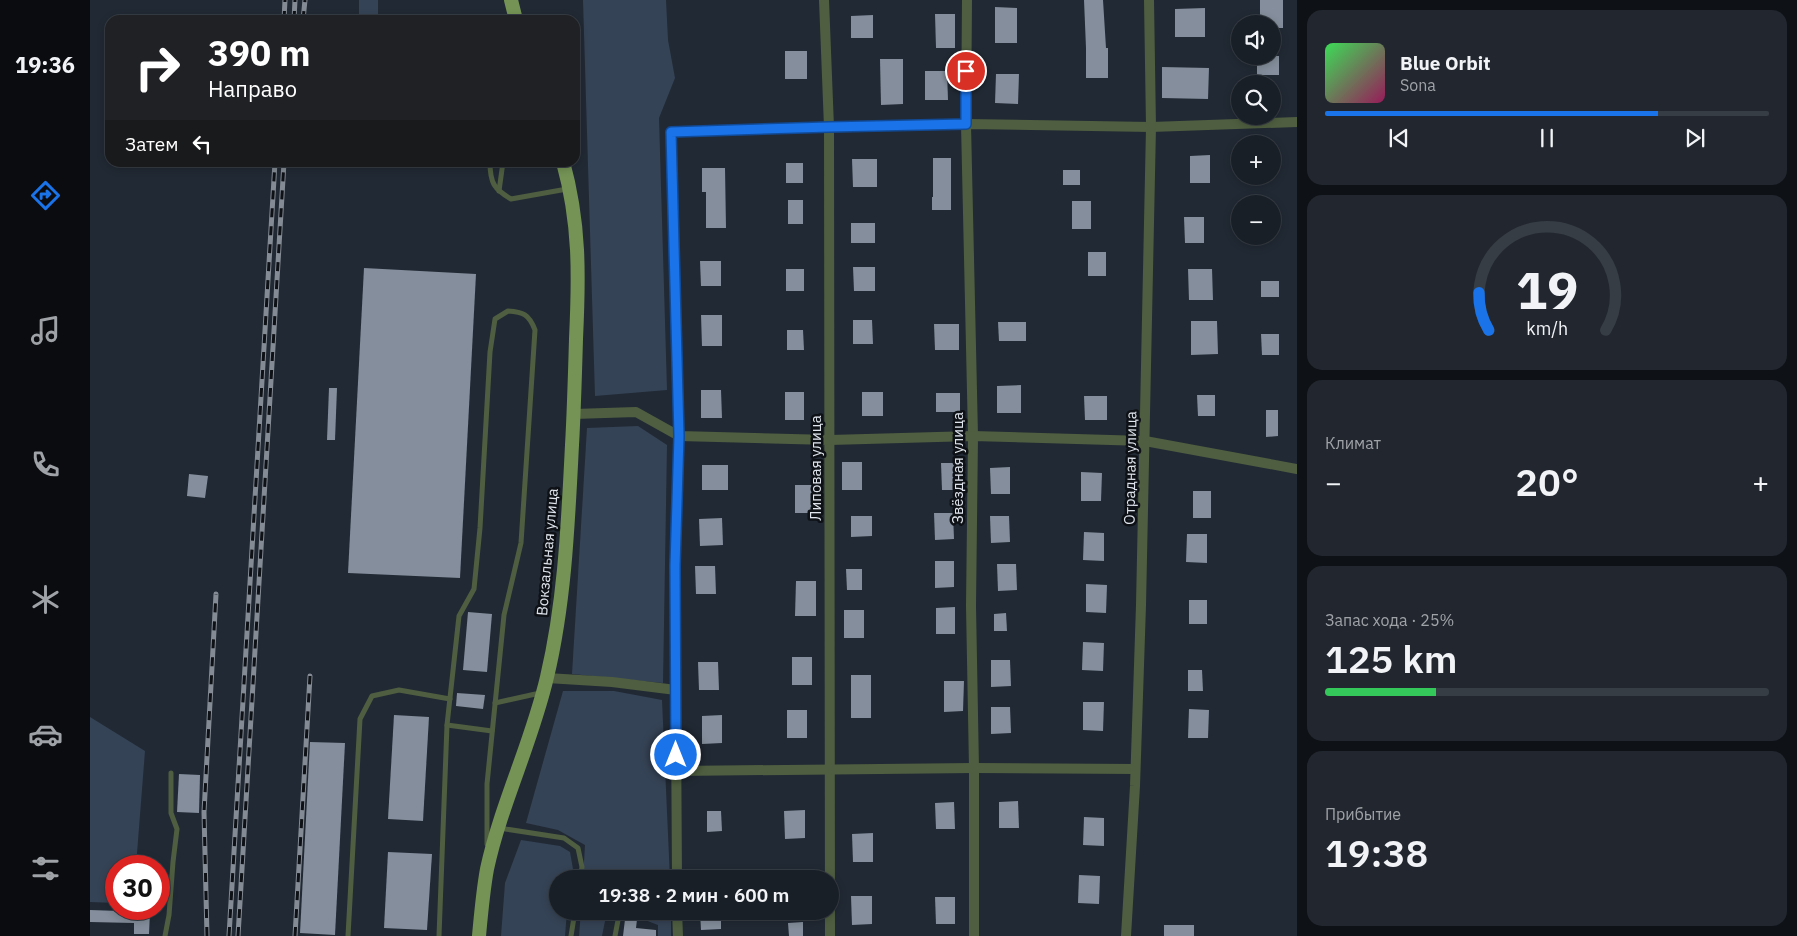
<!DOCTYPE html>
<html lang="ru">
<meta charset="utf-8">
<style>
body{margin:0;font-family:"IBM Plex Sans",sans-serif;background:#22272f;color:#f1f3f6;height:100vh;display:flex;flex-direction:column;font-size:19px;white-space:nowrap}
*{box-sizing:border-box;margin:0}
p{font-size:16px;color:#9fa2a7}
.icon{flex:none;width:28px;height:28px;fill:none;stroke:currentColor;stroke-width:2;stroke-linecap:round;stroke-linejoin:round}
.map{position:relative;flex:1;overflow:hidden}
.details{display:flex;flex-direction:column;gap:10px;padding:10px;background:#0e1115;width:500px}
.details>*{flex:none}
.top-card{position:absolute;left:15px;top:15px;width:475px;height:152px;border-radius:15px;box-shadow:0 2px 8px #0003,0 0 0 1px #373d44;background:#202124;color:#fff;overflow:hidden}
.tools{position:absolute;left:1141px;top:15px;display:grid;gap:10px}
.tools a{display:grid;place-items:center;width:50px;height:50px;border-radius:50%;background:#191f27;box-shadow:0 2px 8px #0003,0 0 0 1px #373d44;font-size:25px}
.speed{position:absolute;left:15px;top:855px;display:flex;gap:10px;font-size:25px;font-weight:700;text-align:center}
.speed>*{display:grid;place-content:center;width:65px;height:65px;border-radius:50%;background:#191f27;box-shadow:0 2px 8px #0003,0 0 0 1px #373d44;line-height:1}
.speed .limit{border:8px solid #d22;background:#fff;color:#111}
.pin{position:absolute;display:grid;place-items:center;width:42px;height:42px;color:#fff;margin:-21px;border:2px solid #fff;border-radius:50%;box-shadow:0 1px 5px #0007}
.me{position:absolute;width:55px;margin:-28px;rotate:0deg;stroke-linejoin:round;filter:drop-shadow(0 0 4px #0008)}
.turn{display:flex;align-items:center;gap:18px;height:105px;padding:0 20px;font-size:22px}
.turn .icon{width:65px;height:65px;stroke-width:2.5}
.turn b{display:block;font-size:35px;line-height:42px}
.then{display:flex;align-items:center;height:48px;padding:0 20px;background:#0003;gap:10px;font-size:19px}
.big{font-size:38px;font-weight:600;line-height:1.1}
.details .card{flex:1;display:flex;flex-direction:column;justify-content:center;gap:8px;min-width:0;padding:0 18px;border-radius:15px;background:#22272f}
.details .dial{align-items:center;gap:0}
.dial svg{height:130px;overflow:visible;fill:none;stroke:#373d44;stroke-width:7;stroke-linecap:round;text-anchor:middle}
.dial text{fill:#f1f3f6;stroke:none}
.song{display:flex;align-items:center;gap:15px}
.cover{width:60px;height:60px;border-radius:8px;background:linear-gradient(135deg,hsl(130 70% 55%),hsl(330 70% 35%))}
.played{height:5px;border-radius:2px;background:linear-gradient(90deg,#1a73e8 75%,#373d44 75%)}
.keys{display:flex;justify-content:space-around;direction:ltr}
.heat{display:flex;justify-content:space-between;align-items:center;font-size:28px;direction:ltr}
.charge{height:8px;border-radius:4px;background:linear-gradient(90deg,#34c759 25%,#373d44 0)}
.trip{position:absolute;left:459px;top:870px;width:290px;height:50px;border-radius:25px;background:#191f27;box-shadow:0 2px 8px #0003,0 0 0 1px #373d44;font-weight:600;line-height:50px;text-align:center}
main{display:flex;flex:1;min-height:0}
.dock{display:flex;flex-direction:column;width:90px;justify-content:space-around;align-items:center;background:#0a0c10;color:#9fa2a7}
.dock .icon{width:35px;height:35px}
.dock .on{color:#1a73e8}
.dock b{font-size:22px;color:#f1f3f6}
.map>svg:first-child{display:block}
.green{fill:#354356}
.building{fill:#848e9c}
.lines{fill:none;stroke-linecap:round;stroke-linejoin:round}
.service{stroke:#4f5e40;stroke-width:5}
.minor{stroke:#4f5e40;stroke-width:10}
.primary{stroke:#749355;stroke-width:14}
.rail-casing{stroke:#848b94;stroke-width:5}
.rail{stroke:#0e1116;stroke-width:3;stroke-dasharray:9;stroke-linecap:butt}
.route-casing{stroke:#114b97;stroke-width:12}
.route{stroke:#1a73e8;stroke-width:9}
.labels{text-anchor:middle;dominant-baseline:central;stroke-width:5;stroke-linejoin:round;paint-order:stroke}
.street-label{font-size:15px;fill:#e0e5ed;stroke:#0e1116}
</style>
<main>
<nav class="dock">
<b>19:36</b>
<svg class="icon on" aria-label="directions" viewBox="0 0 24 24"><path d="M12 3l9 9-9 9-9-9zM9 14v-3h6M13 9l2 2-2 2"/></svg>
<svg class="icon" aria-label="music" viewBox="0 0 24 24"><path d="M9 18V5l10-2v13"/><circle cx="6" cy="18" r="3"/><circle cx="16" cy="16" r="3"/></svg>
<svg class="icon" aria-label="phone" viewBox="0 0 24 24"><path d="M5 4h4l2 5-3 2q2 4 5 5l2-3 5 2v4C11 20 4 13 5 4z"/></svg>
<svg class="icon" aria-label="climate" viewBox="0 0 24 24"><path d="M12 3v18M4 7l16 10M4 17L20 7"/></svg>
<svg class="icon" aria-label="car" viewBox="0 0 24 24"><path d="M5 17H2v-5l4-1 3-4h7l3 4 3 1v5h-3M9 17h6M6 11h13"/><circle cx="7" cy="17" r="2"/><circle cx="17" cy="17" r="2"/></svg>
<svg class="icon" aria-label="filters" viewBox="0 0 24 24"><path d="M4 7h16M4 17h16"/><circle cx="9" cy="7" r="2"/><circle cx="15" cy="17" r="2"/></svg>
</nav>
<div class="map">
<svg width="1207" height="936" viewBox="0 0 1207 936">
<rect width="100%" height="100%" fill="#212934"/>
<!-- green -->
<g class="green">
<rect x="269" y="0" width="19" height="20"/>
<polygon points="493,0 576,0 578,40 585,78 569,118 577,390 505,396"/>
<polygon points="548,426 577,445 573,683 482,674 497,428"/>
<polygon points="473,691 524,691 572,700 580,879 493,879 495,845 468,830 436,823"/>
<polygon points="0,717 55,751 46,866 26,866 26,903 0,902"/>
<polygon points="431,840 470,846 480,852 483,869 481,879 468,879 468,911 477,911 475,936 411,936 415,883"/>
<polygon points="491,911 517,911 512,936 489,936"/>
<polygon points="555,911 581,911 581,936 568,936 568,925 555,920"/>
</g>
<!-- building -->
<g class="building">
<polygon points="994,0 1013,0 1016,48 1018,48 1018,78 996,78 996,48"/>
<polygon points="1170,0 1193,0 1193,28 1182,28 1182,24 1170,24"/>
<polygon points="905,7 927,8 927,43 905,43"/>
<polygon points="1115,8 1115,37 1085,37 1085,9"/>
<polygon points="845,14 865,14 865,48 846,48"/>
<polygon points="783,15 783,38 761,38 761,16"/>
<rect x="695" y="51" width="22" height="28"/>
<rect x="1167" y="56" width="22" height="19"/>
<polygon points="790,59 813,59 813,104 791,105"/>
<polygon points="1072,67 1119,68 1118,99 1072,98"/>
<polygon points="835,71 857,71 858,100 835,100"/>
<polygon points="906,74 929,74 928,104 905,103"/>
<polygon points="1120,155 1120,183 1100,183 1100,156"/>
<polygon points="843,158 861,158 861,210 842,210 842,197 843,197"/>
<polygon points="762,159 787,159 787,187 763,187"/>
<rect x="696" y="163" width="17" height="20"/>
<polygon points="612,168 635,168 636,228 616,228 616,192 612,192"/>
<rect x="973" y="170" width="17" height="15"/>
<rect x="698" y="200" width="15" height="24"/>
<rect x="982" y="201" width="19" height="28"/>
<polygon points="1094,217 1114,217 1114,243 1095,243"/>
<rect x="761" y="223" width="24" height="20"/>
<rect x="998" y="252" width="18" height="24"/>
<polygon points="610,261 631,261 631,286 611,286"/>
<polygon points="763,267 785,267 785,291 764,291"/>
<polygon points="274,268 386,274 370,578 258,573"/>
<rect x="696" y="269" width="18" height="22"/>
<polygon points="1098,269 1122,269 1123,300 1099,300"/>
<rect x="1171" y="281" width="18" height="16"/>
<polygon points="611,315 632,315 632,346 612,346"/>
<polygon points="763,320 782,320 783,344 763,344"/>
<polygon points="1101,321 1127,321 1128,354 1101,355"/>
<polygon points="908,322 936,322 936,341 909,341"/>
<polygon points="844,324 869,324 869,350 845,350"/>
<polygon points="697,330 713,330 714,350 697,350"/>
<polygon points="1171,334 1189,334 1189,355 1172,355"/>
<polygon points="931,385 931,413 907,413 907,386"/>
<polygon points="239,388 247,388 245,440 237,440"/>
<polygon points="611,390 631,390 632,418 611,418"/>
<rect x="695" y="392" width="19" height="28"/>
<rect x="772" y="392" width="21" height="24"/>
<rect x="846" y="393" width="24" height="19"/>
<polygon points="1107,395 1125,395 1125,416 1108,416"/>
<polygon points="994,396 1017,396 1017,420 995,420"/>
<polygon points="1176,410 1188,410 1188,436 1176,437"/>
<rect x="752" y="462" width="20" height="28"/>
<polygon points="851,463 869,463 869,490 852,490"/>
<rect x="612" y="465" width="26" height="25"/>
<polygon points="920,467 920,494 901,494 900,468"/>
<polygon points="991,472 1012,473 1011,501 991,501"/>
<polygon points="99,474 118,476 115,498 97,496"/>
<polygon points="705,485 726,485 725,513 705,513"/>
<rect x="1103" y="491" width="18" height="27"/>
<polygon points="844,513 863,513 864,539 845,540"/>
<polygon points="761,516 782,516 782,536 761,537"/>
<polygon points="900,516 919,516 920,542 901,543"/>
<polygon points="632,518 633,545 610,546 609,519"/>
<polygon points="994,532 1014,533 1014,561 993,560"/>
<polygon points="1097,534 1117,534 1117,563 1096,562"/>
<polygon points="845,561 864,561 864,587 845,588"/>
<polygon points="907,564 926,564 927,590 908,591"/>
<polygon points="605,566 625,566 626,594 606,594"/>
<polygon points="756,569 772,569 772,590 757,590"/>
<polygon points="706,581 726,581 726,616 705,616"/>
<polygon points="996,584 1017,585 1016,613 996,612"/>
<rect x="1099" y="600" width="18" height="24"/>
<polygon points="865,607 865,634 846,634 846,608"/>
<rect x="754" y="610" width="20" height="28"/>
<polygon points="378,612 402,614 397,672 373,670"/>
<polygon points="916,613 917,631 904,631 904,614"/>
<polygon points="993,642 1014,643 1013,671 992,670"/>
<rect x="702" y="657" width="20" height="28"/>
<polygon points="901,660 920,660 921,686 901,687"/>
<polygon points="608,662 628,662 629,690 609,690"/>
<polygon points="1098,670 1112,670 1113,691 1098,691"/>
<rect x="761" y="675" width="20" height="43"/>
<polygon points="854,681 874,681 873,711 854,712"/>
<polygon points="367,693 395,695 393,709 366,706"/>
<polygon points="993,702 1014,702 1013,731 993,730"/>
<polygon points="901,707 920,707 921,733 901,734"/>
<polygon points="1099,709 1119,710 1118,738 1098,738"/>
<rect x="697" y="710" width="20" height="28"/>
<polygon points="304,715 339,717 333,821 298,819"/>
<polygon points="632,715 632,743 612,744 612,716"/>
<polygon points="220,742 255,743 245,935 210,933"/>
<polygon points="89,774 110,775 109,813 87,812"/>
<polygon points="928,801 929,828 909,828 909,802"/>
<polygon points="864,802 865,829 846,829 845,803"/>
<polygon points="715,810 715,838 695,839 694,811"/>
<polygon points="617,811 631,811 632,831 617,832"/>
<polygon points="994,817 1014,818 1014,846 993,845"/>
<polygon points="783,833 783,862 763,862 762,834"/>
<polygon points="298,852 342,854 337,930 294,928"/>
<polygon points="989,875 1010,876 1009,904 988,903"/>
<polygon points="761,896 782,896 782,924 762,925"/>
<polygon points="845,897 865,897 865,924 846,924"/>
<polygon points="0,910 60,912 59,934 44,934 44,923 0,922"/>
<polygon points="536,911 548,911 546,928 566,930 566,936 533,936"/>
<polygon points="610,911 631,911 631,929 611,930"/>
<polygon points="713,922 713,936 699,936 698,923"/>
<rect x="1074" y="925" width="30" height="11"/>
</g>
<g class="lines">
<!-- service -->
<g class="service">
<path d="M 400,162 C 400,183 404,189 421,199 L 477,189"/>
<polyline points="409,191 413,162"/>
<polyline points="405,703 450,693"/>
<polyline points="357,725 402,731"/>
<polyline points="409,828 474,838 488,848 492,867 490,879"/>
<polyline points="75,936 79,915 83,862 87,829 81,813 81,773"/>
<polyline points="258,936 270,719 282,696 309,690 360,699"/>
<path d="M 349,936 L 357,725 L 369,616 L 384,589 L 390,528 L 400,352 L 405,319 L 418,311 C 433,312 439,314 445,330 L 431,543 L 414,615 L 397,784 L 397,844"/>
<polyline points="481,936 485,911"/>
<polyline points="525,936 529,915"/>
</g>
<!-- minor -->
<g class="minor">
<polyline points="734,0 739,127 740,936"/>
<polyline points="877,0 876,124 883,436 881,606 884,768 884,936"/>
<polyline points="484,414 546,412 589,436 740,440 883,436 1055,441 1207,469"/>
<polyline points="457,678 522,682 586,690"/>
<polyline points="586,771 884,768 1045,769"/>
<polyline points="587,879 585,566 589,436 581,132 739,127 876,124 1061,127 1207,122"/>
<polyline points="587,911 588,936"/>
<polyline points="1036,936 1045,786 1051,605 1061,127 1059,0"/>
</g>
<!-- primary -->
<g class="primary">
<polyline points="421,0 426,20"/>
<path d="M 389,936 C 391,914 393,891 397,869 C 411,804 442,742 457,677 C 475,601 478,523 482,445 C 484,410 485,374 486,339 C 489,276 490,223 473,162"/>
</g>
<defs>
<g id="rail">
<polyline points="194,20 195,0"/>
<polyline points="204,20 205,0"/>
<polyline points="213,20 215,0"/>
<polyline points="117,936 114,812 126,594"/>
<polyline points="139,936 185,162"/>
<polyline points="148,936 194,162"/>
<polyline points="205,936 220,676"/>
</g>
</defs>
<!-- rail casing -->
<use href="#rail" class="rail-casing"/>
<!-- rail -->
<use href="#rail" class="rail"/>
</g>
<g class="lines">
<defs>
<polyline id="route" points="586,755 585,566 589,436 581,132 739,127 876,124 876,71"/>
</defs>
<!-- route casing -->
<use href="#route" class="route-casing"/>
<!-- route -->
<use href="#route" class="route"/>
</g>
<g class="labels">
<!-- street labels -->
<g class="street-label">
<text transform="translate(725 468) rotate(-90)">Липовая улица</text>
<text transform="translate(867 468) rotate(-90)">Звёздная улица</text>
<text transform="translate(1040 468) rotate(-89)">Отрадная улица</text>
<text transform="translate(457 552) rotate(-85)">Вокзальная улица</text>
</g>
</g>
</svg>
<div class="tools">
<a><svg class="icon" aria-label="sound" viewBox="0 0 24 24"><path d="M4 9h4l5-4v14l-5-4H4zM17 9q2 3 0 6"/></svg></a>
<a><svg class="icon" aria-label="search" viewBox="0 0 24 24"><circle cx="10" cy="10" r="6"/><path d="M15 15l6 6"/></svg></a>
<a>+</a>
<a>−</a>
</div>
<div class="speed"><div class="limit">30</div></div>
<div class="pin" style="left:876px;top:71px;background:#d93025"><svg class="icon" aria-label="arrive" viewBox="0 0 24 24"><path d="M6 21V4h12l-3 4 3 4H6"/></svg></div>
<svg class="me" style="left:586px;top:755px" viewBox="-20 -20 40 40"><circle r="17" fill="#1a73e8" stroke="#fff" stroke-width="3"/><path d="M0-11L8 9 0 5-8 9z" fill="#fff"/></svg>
<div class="trip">19:38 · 2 мин · 600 m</div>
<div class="top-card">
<div class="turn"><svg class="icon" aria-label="right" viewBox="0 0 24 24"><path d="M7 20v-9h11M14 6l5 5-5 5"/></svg><div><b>390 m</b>Направо</div></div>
<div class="then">Затем<svg class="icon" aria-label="left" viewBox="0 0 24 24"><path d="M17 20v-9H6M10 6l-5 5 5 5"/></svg></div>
</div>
</div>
<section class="details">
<div class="card">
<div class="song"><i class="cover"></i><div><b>Blue Orbit</b><p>Sona</p></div></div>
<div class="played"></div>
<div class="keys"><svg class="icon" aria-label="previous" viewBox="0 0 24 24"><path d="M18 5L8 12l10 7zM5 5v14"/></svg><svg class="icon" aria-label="pause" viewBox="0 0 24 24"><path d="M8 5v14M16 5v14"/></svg><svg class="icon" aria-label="next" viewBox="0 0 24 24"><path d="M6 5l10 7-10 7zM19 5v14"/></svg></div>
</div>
<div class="card dial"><svg viewBox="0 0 100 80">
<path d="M14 69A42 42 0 1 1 86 69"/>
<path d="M14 69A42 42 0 0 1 8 46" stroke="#1a73e8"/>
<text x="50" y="56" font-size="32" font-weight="700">19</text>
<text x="50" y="72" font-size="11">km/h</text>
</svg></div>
<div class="card"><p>Климат</p>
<div class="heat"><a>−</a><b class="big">20°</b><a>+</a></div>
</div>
<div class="card"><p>Запас хода · 25%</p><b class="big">125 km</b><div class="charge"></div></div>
<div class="card"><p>Прибытие</p><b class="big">19:38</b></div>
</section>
</main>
